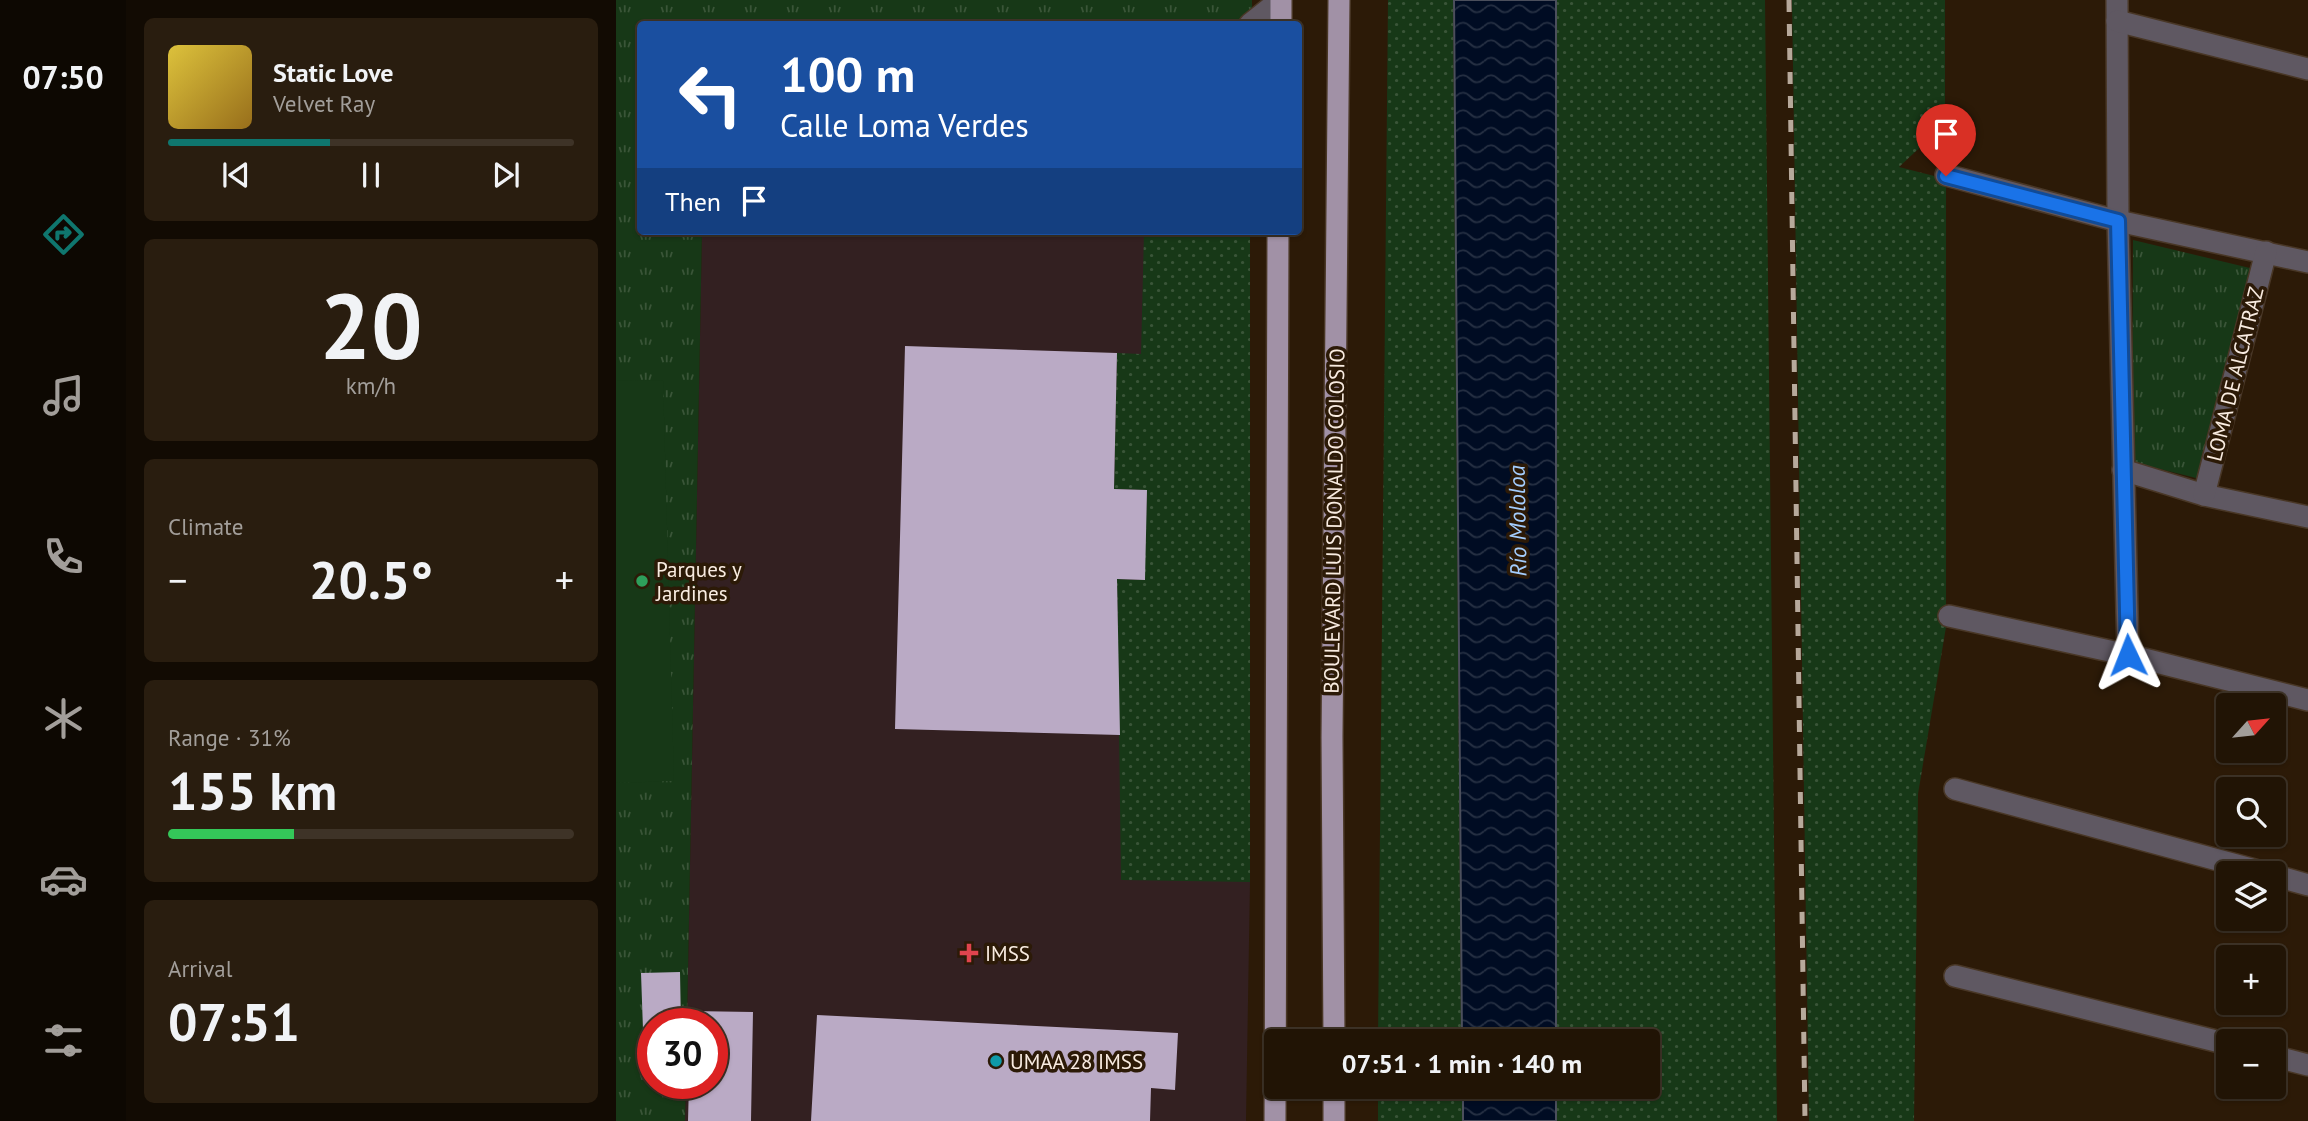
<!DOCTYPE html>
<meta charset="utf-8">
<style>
body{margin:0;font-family:"PT Sans",sans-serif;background:#291d0f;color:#f1f3f6;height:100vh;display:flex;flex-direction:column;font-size:26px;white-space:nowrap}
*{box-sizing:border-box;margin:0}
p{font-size:23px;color:#a29e9a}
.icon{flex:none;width:38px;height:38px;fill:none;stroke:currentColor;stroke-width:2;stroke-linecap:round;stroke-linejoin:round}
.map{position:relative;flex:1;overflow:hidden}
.details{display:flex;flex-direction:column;gap:18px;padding:18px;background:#120b03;width:490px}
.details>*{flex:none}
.top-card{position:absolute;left:21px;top:21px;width:665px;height:214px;border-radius:7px;box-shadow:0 2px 5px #0004,0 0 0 2px #3e3327;background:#1a4fa0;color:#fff;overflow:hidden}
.needle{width:46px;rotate:63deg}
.tools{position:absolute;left:1600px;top:693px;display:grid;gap:14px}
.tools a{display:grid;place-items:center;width:70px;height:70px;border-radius:7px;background:#211405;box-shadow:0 2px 5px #0004,0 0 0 2px #3e3327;font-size:35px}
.speed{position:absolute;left:21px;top:1008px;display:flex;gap:14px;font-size:35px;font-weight:700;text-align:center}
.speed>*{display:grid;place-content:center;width:91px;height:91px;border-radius:50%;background:#211405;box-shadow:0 2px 5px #0004,0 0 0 2px #3e3327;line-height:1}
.speed .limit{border:10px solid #d22;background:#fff;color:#111}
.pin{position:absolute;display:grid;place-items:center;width:60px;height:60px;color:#fff;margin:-72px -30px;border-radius:50% 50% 50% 0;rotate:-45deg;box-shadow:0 0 7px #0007}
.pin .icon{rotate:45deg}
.me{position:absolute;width:77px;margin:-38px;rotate:358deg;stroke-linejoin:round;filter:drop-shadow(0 0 5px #0008)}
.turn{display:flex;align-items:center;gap:24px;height:147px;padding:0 28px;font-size:32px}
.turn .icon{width:91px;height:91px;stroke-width:2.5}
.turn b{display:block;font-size:49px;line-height:60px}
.then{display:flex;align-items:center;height:66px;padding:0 28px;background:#0003;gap:14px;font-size:26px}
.big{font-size:52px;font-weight:700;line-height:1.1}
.details .widget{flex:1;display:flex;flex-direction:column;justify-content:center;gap:10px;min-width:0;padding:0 24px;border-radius:10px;background:#291d0f}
.details .dial{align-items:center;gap:0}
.dial b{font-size:91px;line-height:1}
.song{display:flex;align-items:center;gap:21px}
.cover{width:84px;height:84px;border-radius:10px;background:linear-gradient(135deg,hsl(50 70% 55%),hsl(40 70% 35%))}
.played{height:7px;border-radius:4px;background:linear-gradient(90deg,#0f766e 40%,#3e3327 40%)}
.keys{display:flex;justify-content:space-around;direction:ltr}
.heat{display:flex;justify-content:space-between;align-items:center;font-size:38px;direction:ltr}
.charge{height:10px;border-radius:5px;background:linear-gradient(90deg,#34c759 31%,#3e3327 0)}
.trip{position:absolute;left:648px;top:1029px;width:396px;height:70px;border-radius:7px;background:#211405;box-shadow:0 2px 5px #0004,0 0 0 2px #3e3327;font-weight:700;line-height:70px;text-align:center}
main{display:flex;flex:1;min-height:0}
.dock{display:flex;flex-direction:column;width:126px;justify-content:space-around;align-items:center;background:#0d0802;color:#a29e9a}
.dock .icon{width:49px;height:49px}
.dock .on{color:#0f766e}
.dock b{font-size:32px;color:#f1f3f6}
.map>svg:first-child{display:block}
.medical{fill:#332021}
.grass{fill:url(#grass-dots)}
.park{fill:url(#park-tufts)}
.pitch{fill:#173817}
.water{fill:url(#water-waves);stroke:#4b4f5c;stroke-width:2}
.building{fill:#baaac5}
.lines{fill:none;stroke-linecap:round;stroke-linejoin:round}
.minor-casing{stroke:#493726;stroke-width:24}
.major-casing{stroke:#493726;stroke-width:24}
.minor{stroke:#5f5862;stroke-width:21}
.major{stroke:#a191a6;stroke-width:21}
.rail{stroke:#b7a99b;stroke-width:5;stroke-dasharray:12 12;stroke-linecap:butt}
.route-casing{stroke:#114b97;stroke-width:18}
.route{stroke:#1a73e8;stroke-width:12}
.leisure-dot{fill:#2e9e5b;stroke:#2c1a07;stroke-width:2.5}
.health-dot{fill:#e0444e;stroke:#2c1a07;stroke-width:2.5}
.culture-dot{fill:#0f9aa8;stroke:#2c1a07;stroke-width:2.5}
.labels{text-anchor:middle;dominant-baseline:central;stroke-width:7;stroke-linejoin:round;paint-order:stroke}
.street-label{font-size:21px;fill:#f9ece1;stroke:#2c1a07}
.poi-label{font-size:21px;fill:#f9ece1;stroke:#2c1a07;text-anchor:start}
.water-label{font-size:23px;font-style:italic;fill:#a4cdfd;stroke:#2c1a07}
</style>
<main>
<nav class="dock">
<b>07:50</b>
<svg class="icon on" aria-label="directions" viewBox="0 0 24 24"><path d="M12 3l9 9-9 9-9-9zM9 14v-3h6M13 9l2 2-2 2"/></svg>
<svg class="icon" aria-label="music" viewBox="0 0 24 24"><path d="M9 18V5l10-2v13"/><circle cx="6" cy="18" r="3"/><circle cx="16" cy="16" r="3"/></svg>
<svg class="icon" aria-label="phone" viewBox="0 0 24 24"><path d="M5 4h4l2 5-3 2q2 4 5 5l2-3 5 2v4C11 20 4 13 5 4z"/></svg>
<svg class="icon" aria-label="climate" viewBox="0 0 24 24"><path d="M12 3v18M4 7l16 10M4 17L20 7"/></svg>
<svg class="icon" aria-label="car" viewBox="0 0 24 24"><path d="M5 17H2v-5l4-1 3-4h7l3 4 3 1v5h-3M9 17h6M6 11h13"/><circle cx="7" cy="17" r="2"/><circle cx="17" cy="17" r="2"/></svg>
<svg class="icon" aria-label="filters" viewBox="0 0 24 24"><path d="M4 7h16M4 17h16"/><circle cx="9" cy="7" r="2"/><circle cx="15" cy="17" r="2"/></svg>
</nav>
<section class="details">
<div class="widget">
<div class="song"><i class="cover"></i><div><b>Static Love</b><p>Velvet Ray</p></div></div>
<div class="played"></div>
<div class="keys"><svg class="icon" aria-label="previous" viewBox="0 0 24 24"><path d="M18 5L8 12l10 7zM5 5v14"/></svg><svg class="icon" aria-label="pause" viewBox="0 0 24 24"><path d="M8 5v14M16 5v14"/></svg><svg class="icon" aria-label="next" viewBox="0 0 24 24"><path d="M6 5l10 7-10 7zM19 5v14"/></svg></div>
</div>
<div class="widget dial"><b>20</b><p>km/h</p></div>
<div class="widget"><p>Climate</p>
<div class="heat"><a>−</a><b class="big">20.5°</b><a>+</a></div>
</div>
<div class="widget"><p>Range · 31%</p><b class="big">155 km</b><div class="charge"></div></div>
<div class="widget"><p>Arrival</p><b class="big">07:51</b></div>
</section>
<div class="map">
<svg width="1692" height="1121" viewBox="0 0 1692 1121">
<defs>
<pattern id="grass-dots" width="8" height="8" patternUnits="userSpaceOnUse" patternTransform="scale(1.75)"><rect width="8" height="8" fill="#173817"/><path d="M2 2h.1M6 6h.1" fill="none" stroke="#3a5538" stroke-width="1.8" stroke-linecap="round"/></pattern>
<pattern id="park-tufts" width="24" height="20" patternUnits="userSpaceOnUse" patternTransform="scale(1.75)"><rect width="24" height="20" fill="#173817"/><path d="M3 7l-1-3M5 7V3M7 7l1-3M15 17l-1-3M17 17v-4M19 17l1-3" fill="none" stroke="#3a5538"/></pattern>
<pattern id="water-waves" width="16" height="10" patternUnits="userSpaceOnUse" patternTransform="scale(1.75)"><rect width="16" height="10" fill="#000c23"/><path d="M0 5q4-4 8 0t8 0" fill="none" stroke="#263043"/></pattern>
</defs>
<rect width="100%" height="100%" fill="#2c1a07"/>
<!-- medical -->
<polygon class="medical" points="86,231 634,231 634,882 630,1121 69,1121 70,1083 96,1083 96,1024 71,1024"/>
<!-- grass -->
<g class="grass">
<polygon points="772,0 837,0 845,1041 762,1041"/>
<polygon points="941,0 1149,0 1161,1121 941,1121 941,1087 1031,1087 1031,1041 941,1041"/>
<polygon points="1176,0 1329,0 1329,124 1283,167 1330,179 1330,627 1302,794 1298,1121 1193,1121"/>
<polygon points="528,231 634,231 634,882 505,880 501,579 528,580 531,490 498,489 501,353 525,354"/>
<rect x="762" y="1087" width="84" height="34"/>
</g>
<!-- park -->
<g class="park">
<polygon points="0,0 636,0 636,24 24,24 24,231 86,231 71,1024 37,1024 37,1083 70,1083 69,1121 0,1121"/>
<polygon points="1517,240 1638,269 1584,479 1516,462"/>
</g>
<!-- pitch -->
<polygon class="pitch" points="47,380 58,781 0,783 0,381"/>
<!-- water -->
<g class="water">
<polygon points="838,0 940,0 940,1041 846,1041"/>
<rect x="847" y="1087" width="93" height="34"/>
</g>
<!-- building -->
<g class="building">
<polygon points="289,346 501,353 498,489 531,490 529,580 501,579 504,735 279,729"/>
<polygon points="64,972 65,1024 37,1024 37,1058 28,1058 25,973"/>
<polygon points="75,1011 137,1012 135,1121 72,1121 73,1083 96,1083 96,1024 74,1024"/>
<polygon points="201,1015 562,1033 559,1090 535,1088 534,1121 195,1121"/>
</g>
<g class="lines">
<defs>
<g id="minor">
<polyline points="1501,0 1502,221 1512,655"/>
<polyline points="1501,21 1692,69"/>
<polyline points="634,24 664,0"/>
<polyline points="1330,175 1502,221 1692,262"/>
<polyline points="1507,470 1588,495 1692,517"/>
<polyline points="1588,495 1650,252"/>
<polyline points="1333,616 1512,655 1692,700"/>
<polyline points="1339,789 1650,873"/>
<polyline points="1657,875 1692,885"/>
<polyline points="1339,976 1612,1044"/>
<polyline points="1657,1056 1692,1065"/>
</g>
<g id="major">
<polyline points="665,24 665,0"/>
<polyline points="718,1041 716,737 723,0"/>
<polyline points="718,1087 718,1121"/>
<polyline points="659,1121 662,231"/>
</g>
</defs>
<!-- minor casing -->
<use href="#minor" class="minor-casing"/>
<!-- major casing -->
<use href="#major" class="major-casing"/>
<!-- minor -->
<use href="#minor" class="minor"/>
<!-- major -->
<use href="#major" class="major"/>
<!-- rail -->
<polyline class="rail" points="1173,0 1189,1121"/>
</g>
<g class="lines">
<defs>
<polyline id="route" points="1330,176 1502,221 1512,655"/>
</defs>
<!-- route casing -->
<use href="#route" class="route-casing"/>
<!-- route -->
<use href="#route" class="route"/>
</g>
<!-- markers -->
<circle class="leisure-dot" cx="26" cy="581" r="7"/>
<path class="health-dot" d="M349.5 942.5h7v7h7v7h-7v7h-7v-7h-7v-7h7z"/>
<circle class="culture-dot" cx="380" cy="1061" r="7"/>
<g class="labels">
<!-- street labels -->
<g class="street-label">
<text transform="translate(1619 374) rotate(-76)">LOMA DE ALCATRAZ</text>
<text transform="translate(718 521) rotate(-89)">BOULEVARD LUIS DONALDO COLOSIO</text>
</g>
<!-- poi labels -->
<g class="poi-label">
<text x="40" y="569">Parques y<tspan x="40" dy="24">Jardines</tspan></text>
<text x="369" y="953">IMSS</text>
<text x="394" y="1061">UMAA 28 IMSS</text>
</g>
<!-- water labels -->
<g class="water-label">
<text transform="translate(901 521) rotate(-91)">Río Mololoa</text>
</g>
</g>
</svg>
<div class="tools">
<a><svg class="needle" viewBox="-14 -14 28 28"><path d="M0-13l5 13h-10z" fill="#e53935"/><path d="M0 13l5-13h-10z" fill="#a29e9a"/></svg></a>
<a><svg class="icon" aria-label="search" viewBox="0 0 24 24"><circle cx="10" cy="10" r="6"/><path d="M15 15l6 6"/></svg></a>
<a><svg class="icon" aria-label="layers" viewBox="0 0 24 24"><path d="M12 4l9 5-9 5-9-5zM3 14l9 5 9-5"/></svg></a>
<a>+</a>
<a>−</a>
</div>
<div class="speed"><div class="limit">30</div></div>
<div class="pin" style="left:1330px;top:176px;background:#d93025"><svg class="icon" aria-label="arrive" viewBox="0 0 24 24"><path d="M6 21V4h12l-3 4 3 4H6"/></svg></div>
<svg class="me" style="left:1512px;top:655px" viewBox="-20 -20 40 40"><path d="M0-17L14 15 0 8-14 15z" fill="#1a73e8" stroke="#fff" stroke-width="4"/></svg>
<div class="trip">07:51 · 1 min · 140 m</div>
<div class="top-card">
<div class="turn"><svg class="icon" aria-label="left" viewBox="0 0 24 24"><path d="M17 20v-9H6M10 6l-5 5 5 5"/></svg><div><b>100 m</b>Calle Loma Verdes</div></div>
<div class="then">Then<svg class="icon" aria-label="arrive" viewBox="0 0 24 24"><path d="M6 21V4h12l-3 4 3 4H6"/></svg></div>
</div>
</div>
</main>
